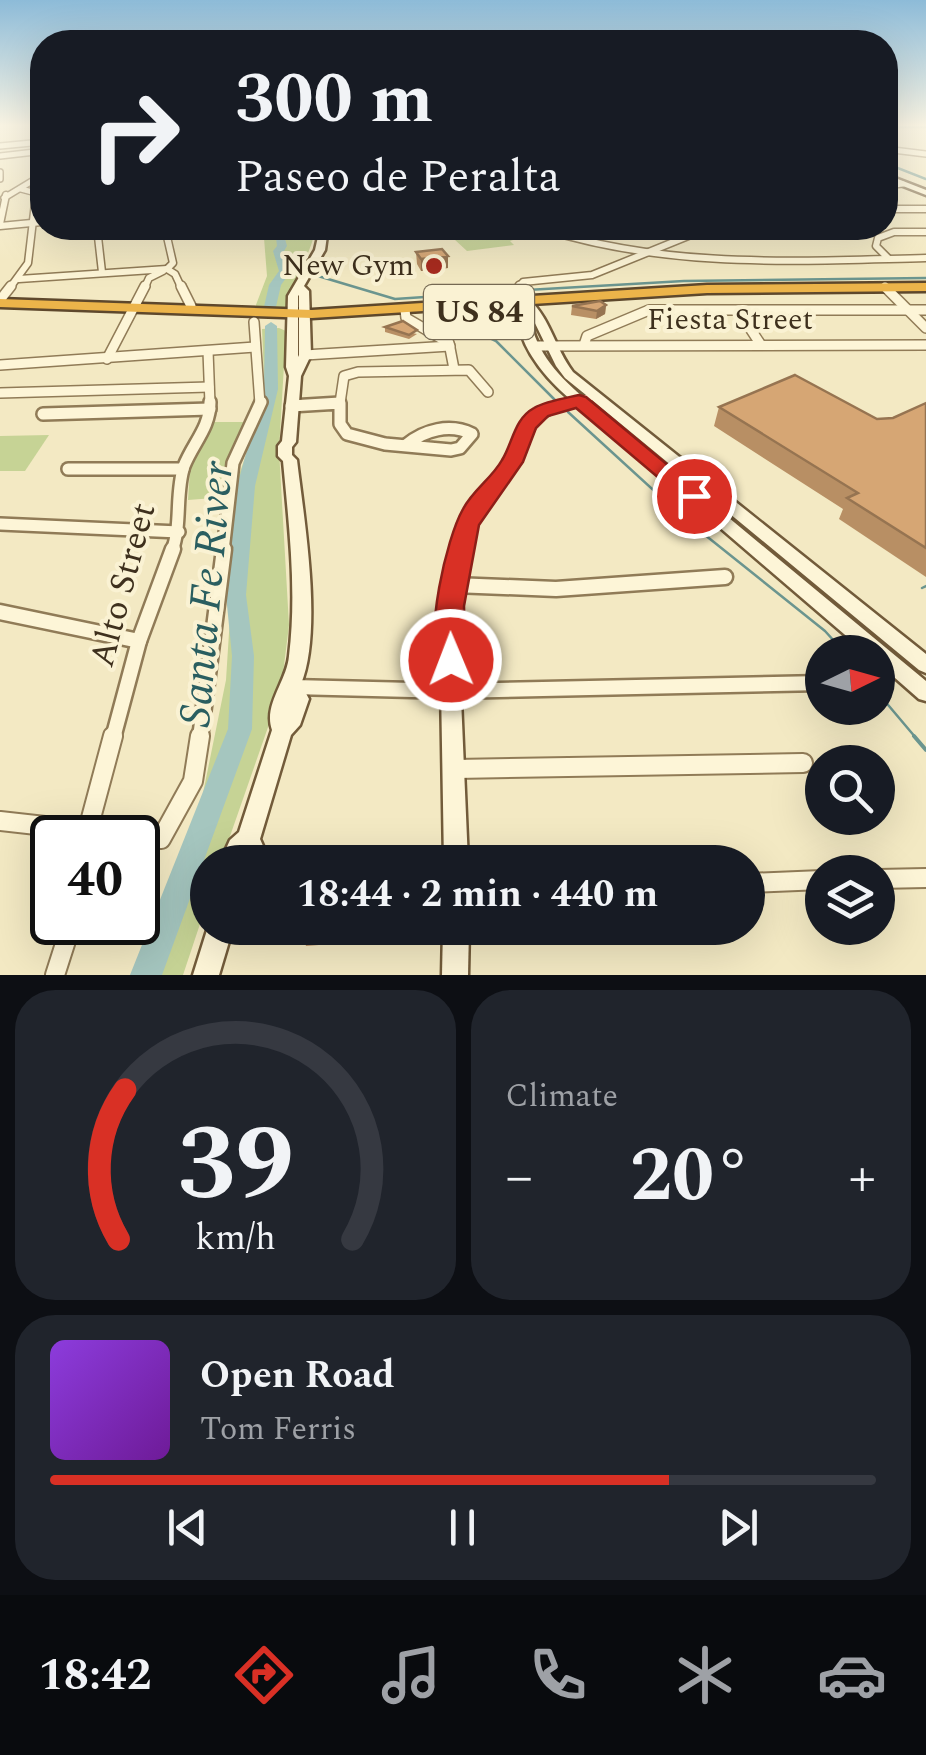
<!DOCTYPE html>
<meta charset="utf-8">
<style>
body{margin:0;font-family:Spectral,serif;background:#20242c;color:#f1f3f6;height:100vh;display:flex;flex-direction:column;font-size:38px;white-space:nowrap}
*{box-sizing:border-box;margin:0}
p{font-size:32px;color:#9ea1a6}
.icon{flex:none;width:55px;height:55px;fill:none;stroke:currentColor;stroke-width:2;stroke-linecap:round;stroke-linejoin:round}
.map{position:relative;height:975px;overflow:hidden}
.side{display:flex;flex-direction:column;gap:15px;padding:15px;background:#0d0f14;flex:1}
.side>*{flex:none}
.guide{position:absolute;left:30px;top:30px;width:868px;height:210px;border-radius:40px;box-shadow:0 10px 40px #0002;background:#171b24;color:#f1f3f6;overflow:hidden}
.needle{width:65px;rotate:85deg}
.buttons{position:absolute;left:805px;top:635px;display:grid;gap:20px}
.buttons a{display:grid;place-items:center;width:90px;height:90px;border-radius:50%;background:#171b24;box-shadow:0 10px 40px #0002;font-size:50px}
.speed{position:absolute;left:30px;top:815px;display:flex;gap:20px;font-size:50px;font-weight:700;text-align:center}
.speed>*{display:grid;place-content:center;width:130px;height:130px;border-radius:50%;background:#171b24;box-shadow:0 10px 40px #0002;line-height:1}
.speed .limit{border:5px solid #111;border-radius:15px;background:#fff;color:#111}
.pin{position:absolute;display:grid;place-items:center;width:85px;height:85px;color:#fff;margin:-42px;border:5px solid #fff;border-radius:50%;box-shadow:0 2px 10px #0007}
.me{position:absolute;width:110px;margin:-55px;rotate:359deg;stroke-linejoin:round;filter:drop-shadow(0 0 8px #0008)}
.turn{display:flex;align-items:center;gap:35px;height:210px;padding:0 40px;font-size:45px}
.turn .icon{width:130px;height:130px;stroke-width:2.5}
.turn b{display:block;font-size:70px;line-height:85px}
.big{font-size:75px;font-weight:700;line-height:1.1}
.side .card{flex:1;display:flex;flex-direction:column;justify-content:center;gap:15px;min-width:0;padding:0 35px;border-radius:40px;background:#20242c}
.side .dial{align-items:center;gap:0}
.dial svg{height:260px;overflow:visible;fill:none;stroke:#363941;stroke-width:7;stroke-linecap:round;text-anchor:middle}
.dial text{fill:#f1f3f6;stroke:none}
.song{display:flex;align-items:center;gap:30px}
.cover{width:120px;height:120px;border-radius:15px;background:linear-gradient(135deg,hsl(270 70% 55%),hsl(280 70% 35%))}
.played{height:10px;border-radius:5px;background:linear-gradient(90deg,#d93025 75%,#363941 75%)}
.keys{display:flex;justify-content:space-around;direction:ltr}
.heat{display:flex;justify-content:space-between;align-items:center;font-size:55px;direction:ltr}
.side .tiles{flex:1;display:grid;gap:15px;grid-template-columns:1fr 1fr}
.card:last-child{grid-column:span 2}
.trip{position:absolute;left:190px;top:845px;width:575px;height:100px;border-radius:50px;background:#171b24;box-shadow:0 10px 40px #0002;font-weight:700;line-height:100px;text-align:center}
.tab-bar{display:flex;height:160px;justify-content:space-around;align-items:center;background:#090b0e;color:#9ea1a6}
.tab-bar .icon{width:70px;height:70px}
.tab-bar .active{color:#d93025}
.tab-bar b{font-size:45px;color:#f1f3f6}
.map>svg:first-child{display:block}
.green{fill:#c6d395}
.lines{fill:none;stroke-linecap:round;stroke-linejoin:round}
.stream-far1{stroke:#6b958f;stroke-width:2.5}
.stream{stroke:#6b958f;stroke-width:4}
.river{fill:#a5c6bf;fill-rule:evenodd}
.street-far5-casing{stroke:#907b57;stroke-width:8}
.street-far4-casing{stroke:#907b57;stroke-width:9}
.street-far3-casing{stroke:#907b57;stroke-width:12}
.street-far2-casing{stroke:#907b57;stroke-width:16}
.street-far1-casing{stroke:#907b57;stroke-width:19}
.street-casing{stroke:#907b57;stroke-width:22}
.secondary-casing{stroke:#725b3a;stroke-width:5}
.highway-casing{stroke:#5e482c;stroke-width:5}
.street-far5{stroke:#fdf5d7;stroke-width:5}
.street-far4{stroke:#fdf5d7;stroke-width:6}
.street-far3{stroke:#fdf5d7;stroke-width:9}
.street-far2{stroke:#fdf5d7;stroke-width:11}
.street-far1{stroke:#fdf5d7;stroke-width:14}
.street{stroke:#fdf5d7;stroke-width:18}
.secondary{fill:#fdf5d7;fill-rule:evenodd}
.highway{fill:#ecb44a;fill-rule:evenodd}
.wall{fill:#b88f64}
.shaded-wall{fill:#967451}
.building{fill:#d6a674;stroke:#967451;stroke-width:2.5}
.route{fill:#d93025;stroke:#8d1f18;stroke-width:2.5}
.poi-dot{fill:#a72b1f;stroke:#faf2d3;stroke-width:4}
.labels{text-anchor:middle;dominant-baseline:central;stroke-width:8;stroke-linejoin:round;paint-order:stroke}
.far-poi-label{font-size:30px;fill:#3e301d;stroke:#faf2d3;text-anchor:end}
.far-street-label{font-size:30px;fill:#3e301d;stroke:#faf2d3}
.shield{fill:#faf2d3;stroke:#766a54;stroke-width:2.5}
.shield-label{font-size:32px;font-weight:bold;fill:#3e301d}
.street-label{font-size:35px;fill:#3e301d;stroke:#faf2d3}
.near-water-label{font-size:45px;font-style:italic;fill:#2a5e60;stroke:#faf2d3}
</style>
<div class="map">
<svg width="926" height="975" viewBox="0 0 926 975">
<rect width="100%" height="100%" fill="#f3e9c3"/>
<!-- green -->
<g class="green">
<path d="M 268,228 L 315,228 C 312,257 290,279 287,307 L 279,312 L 254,310 L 267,276 L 264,238 Z"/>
<polygon points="442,228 483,228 513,240 510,241 514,245 467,251"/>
<polygon points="279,328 286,331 279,450 289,625 281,690 221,862 208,862 207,903 183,975 132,975 201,803 226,680 239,475 265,400 262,329"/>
<polygon points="214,422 249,422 227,497 188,500 190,469"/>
<polygon points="49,435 25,471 0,471 0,436"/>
</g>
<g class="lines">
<!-- stream-far1 -->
<g class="stream-far1">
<polyline points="885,127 926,127"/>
<polyline points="885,163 926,179"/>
<polyline points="318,276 395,299 512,291"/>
<polyline points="527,290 684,281 926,278"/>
<polyline points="450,319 496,341 555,400"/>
<polyline points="568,412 685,519 825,631 844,652"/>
<polyline points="922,588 926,586"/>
<polyline points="878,693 916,738"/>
</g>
<!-- stream -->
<polyline class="stream" points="914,736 926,750"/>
<!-- river -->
<g class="river">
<polygon points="276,237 285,239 287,246 284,251 291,271 281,285 275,311 269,315 263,311 269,285 279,271 273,251 277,246"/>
<polygon points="271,322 277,326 278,389 255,486 246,595 254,656 252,729 162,975 130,975 228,729 232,656 226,595 237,486 264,389 265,326"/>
</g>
<defs>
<g id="street-far5">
<polyline points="0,146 42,142"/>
<polyline points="885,149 926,154"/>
<polyline points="0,156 35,152"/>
<polyline points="0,172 0,179"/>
<polyline points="885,186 903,184"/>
<polyline points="21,189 36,193 35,198"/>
<polyline points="4,198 42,175"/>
</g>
<g id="street-far4">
<polyline points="885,209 926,209"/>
<polyline points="0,224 6,195"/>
<polyline points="0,226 42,222"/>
<polyline points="97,228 102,272"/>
<polyline points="165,228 173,263 167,269 175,274 182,289"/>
<path d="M 540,228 C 667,269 794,261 926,258"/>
<polyline points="760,228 791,228"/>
<polyline points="888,258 876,246 878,238 894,232 926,232"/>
<polyline points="19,279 167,269"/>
<polyline points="9,289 28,263 36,195"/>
<polyline points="144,289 149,278 163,271"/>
<polyline points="518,289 523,282 592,275 708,228"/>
</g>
<g id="street-far3">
<polyline points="181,286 191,306"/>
<polyline points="520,286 525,301"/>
<polyline points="885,287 926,328"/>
<polyline points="0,300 11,286"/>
<polyline points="405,310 406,318 449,343 454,369"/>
<polyline points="738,310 761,345"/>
<polyline points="254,322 260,404"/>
<polyline points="584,345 587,336 649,310 926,310"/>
<polyline points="534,346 926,345"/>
<polyline points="208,351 210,404"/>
<polyline points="305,355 450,346"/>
<polyline points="107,359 145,286"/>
<polyline points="0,365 255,347"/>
<polyline points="0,393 209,387"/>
<polyline points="340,403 344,376 358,372 469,370 488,392"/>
<polyline points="320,404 340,404"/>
</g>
<g id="street-far2">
<path d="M 291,406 L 340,403 L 340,424 L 347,434 L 385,444 L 451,450 L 460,448 L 472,434 C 450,423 424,430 406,445"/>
<polyline points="43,414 210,409"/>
<polyline points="68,469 183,469"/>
<polyline points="0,524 179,532"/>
<path d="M 172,551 C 182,524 175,493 184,466 C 193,443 210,428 210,402"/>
<polyline points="223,551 233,463 261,402"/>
</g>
<g id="street-far1">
<polyline points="454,585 556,589 725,577"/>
<polyline points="0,612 139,641"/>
<polyline points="293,687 452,691 822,683"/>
<polyline points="113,738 139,641 173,549"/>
<polyline points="200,738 224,549"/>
</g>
<g id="street">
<polyline points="456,769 803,763"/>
<polyline points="0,821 161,839 193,781 200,736"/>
<polyline points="90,838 91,818 113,736"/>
<polyline points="878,879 926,878"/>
<polyline points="748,883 822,880"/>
<polyline points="55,975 72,922"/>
</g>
<g id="secondary">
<polygon points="885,174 926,190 926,195 885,179"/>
<path d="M 320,228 L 328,228 L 325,250 L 304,286 L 309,291 L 311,355 L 301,376 L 296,442 L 292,447 L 292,455 L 297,460 C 304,519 323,630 301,684 L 309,699 L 300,725 L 291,735 L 260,839 L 264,848 L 262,862 L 220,862 L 230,840 L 239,832 L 272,730 C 263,705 287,681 289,656 C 297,591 289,526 283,461 L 278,456 L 278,446 L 282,441 L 289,376 L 286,367 L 288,296 L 315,250 ZM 299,295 L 299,355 L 298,357 L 298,296 Z"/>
<path d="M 521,299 L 529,299 C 551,320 555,349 573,372 L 926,654 L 926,673 L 919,670 L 592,400 L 589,402 L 926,681 L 926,701 L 919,699 L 878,663 L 878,652 L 865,652 L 577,405 L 553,412 L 537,422 L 519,462 L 484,507 L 475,525 L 458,628 L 468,862 L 444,862 L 440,628 L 459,525 L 472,502 L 505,461 L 526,417 L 543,406 L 570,399 C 544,377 508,336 521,299 ZM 529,311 L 556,366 L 565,378 L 586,395 L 582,396 C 555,373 533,348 529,311 Z"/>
<polygon points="208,927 233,928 219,975 193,975"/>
<polygon points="443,928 469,928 468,975 442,975"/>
</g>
<polygon id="highway" points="926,283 926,291 707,293 312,318 0,307 0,299 312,310 707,285"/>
</defs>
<!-- street-far5 casing -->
<use href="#street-far5" class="street-far5-casing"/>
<!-- street-far4 casing -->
<use href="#street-far4" class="street-far4-casing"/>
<!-- street-far3 casing -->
<use href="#street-far3" class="street-far3-casing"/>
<!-- street-far2 casing -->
<use href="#street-far2" class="street-far2-casing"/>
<!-- street-far1 casing -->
<use href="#street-far1" class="street-far1-casing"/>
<!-- street casing -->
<use href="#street" class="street-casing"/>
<!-- secondary casing -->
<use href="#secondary" class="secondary-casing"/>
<!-- highway casing -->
<use href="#highway" class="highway-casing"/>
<!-- street-far5 -->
<use href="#street-far5" class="street-far5"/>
<!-- street-far4 -->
<use href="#street-far4" class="street-far4"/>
<!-- street-far3 -->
<use href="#street-far3" class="street-far3"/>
<!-- street-far2 -->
<use href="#street-far2" class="street-far2"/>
<!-- street-far1 -->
<use href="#street-far1" class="street-far1"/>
<!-- street -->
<use href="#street" class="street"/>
<!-- secondary -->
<use href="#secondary" class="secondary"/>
<!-- highway -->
<use href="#highway" class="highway"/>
</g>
<!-- wall -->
<g class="wall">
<polygon points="416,252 448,256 448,268 421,271 417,264"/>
<polygon points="606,305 605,314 596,319 571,315 572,306"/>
<polygon points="385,327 417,334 409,339 385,332"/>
<polygon points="926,403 926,577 839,519 843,509 714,426 719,407 877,419 893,418"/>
<polygon points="268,928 384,928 383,940 306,946 304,939 296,939 293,929"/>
</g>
<!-- shaded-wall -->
<g class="shaded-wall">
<polygon points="448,256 448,268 421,271 421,259"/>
<polygon points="606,305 605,314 596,319 597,311"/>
</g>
<!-- building -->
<g class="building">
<polygon points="442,249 448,256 421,259 416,252"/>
<polygon points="600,301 606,305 597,311 572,306"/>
<polygon points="403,321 417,330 409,335 385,327"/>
<polygon points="795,375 877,419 893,418 926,403 926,548 847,498 858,493 719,407"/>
</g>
<!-- sky -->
<linearGradient id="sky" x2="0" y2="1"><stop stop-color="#8dbbd8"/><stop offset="0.48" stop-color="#faf5e4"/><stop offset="1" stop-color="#faf5e4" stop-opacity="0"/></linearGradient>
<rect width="926" height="261" fill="url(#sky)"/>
<!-- route -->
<path class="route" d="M 579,395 L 586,397 L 705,496 L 702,501 L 686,501 L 576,408 L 548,416 L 536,428 L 523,462 L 479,525 L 464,606 L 465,660 L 461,668 L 451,671 L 440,668 C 424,636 446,539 463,509 C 473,490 492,478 502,460 C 513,442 514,419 534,408 C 546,401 566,398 579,395 Z"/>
<!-- markers -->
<circle class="poi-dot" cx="434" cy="266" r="10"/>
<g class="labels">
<!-- far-poi labels -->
<g class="far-poi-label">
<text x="414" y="266">New Gym</text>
</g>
<!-- far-street labels -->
<g class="far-street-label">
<text x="730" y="320">Fiesta Street</text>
</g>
<!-- shield labels -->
<rect class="shield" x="424" y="285" width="110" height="54" rx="8"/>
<g class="shield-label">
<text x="479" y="312">US 84</text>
</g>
<!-- street labels -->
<g class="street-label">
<text transform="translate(123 585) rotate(-75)">Alto Street</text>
</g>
<!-- near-water labels -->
<g class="near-water-label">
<text transform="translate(207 594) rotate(-85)">Santa Fe River</text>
</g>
</g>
</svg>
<div class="buttons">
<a><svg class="needle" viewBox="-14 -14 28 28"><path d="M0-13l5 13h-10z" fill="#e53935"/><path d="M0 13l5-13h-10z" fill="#9ea1a6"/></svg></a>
<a><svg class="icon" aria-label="search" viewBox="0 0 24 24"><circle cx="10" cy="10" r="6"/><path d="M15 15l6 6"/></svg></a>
<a><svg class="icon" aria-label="layers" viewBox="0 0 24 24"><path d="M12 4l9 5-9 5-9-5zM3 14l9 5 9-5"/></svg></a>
</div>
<div class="speed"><div class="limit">40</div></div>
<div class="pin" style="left:694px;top:496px;background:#d93025"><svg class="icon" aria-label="arrive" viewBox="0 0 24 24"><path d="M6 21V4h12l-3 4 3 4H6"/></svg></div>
<svg class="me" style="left:451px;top:660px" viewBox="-20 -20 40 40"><circle r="17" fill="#d93025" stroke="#fff" stroke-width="3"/><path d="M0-11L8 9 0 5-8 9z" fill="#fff"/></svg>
<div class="trip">18:44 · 2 min · 440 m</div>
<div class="guide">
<div class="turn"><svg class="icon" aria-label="right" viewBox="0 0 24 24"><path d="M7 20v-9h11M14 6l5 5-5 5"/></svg><div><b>300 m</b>Paseo de Peralta</div></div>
</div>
</div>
<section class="side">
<div class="tiles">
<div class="card dial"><svg viewBox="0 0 100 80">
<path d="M14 69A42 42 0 1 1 86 69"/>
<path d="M14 69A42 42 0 0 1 16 23" stroke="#d93025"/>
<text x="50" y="56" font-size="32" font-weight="700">39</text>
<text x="50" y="72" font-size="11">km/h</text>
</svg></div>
<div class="card"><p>Climate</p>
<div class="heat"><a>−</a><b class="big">20°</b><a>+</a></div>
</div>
<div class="card">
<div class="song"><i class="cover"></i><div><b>Open Road</b><p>Tom Ferris</p></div></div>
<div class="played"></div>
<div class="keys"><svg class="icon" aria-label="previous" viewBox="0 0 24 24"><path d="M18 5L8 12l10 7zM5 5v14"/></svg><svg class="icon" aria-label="pause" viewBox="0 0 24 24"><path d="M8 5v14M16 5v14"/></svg><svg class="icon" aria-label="next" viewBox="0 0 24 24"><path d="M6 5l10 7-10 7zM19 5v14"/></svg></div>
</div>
</div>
</section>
<nav class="tab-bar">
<b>18:42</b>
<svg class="icon active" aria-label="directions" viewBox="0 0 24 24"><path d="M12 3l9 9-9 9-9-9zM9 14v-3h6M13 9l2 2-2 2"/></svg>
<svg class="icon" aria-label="music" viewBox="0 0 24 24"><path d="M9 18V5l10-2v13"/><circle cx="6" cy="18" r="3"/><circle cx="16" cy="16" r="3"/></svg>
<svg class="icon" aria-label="phone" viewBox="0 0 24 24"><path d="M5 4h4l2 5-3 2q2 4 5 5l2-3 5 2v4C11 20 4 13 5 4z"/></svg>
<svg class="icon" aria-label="climate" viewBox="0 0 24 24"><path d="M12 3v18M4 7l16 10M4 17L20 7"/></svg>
<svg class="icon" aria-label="car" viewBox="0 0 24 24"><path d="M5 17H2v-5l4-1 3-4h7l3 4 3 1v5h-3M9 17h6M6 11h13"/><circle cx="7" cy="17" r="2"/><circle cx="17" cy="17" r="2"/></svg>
</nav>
